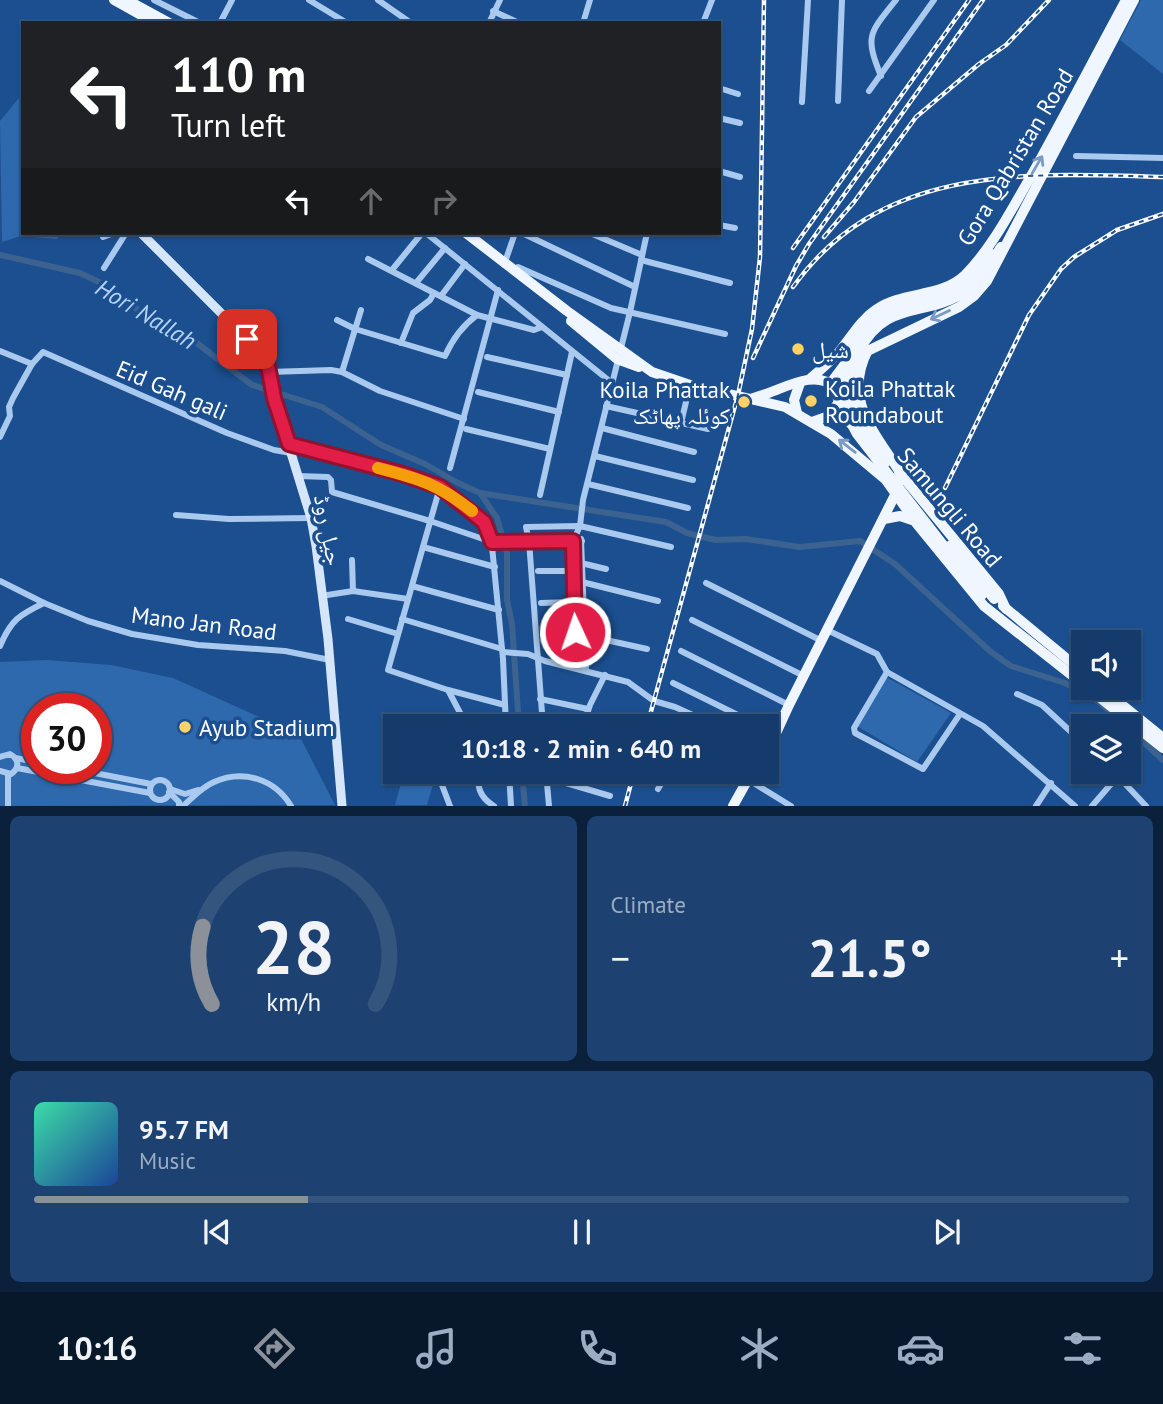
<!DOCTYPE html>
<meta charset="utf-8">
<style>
body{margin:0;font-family:"PT Sans","Noto Naskh Arabic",sans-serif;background:#1d4271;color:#f1f3f6;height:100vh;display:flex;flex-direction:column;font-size:26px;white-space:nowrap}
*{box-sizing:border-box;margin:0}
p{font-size:23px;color:#9dadc1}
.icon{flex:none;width:38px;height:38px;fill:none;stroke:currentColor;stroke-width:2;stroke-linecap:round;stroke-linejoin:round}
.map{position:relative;height:806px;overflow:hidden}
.side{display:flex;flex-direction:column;gap:10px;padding:10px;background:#0b203b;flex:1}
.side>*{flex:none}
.top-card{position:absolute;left:21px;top:21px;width:700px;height:214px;border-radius:0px;box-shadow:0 2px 5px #0004,0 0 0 2px #33557e;background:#202124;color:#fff;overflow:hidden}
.fabs{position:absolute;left:1071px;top:630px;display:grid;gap:14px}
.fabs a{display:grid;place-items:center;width:70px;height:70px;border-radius:0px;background:#143b6b;box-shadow:0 2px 5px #0004,0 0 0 2px #33557e;font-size:35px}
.speed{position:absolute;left:21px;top:693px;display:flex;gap:14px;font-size:35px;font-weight:700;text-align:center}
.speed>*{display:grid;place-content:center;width:91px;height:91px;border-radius:50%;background:#143b6b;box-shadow:0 2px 5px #0004,0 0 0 2px #33557e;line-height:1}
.speed .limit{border:10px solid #d22;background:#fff;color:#111}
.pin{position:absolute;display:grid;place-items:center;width:60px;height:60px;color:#fff;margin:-30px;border-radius:14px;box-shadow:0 4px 10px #0006}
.me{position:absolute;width:77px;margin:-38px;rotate:357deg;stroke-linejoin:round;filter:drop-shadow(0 0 5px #0008)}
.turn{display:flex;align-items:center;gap:24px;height:147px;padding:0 35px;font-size:32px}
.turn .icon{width:91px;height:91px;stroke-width:2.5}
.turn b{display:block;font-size:49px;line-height:60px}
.lanes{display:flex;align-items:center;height:66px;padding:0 35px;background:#0003;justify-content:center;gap:35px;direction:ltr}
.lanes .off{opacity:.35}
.big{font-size:52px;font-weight:700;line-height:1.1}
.side .widget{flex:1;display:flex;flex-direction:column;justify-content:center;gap:10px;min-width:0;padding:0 24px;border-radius:10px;background:#1d4271}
.side .dial{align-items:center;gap:0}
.dial svg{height:182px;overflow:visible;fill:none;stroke:#33557e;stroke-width:7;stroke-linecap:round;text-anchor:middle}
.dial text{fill:#f1f3f6;stroke:none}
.song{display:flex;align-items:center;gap:21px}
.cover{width:84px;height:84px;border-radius:10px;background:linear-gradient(135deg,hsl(160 70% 55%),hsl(220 70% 35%))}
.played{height:7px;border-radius:4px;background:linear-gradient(90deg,#8c9099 25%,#33557e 25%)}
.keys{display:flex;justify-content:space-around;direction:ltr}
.heat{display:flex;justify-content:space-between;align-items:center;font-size:38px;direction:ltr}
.side .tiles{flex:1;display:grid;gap:10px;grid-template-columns:1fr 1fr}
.widget:last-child{grid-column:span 2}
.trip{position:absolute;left:383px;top:714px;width:396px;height:70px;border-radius:0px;background:#143b6b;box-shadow:0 2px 5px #0004,0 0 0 2px #33557e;font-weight:700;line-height:70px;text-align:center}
.tabs{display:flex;height:112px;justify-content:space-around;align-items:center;background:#08182b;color:#9dadc1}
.tabs .icon{width:49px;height:49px}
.tabs .on{color:#8c9099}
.tabs b{font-size:32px;color:#f1f3f6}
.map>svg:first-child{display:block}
.green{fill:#2e69ad;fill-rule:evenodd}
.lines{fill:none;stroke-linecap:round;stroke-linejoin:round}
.canal{stroke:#3c6290;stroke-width:6}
.minor{stroke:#a9c9ee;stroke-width:6}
.secondary{stroke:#d6e6fa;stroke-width:9}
.primary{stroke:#f0f6ff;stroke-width:10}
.rail-casing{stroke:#fff;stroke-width:4.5}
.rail{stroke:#1b4f8f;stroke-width:2;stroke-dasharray:5;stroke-linecap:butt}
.primary-bridge{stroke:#f0f6ff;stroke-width:10}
.oneway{stroke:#7b9ac1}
.route-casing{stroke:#92132f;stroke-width:18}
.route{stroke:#e11d48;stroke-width:12}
.slow{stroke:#f59e0b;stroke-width:12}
.poi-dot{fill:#ffd166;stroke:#1b4f8f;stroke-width:2.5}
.labels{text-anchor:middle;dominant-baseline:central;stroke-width:7;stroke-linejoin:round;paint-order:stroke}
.street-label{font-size:23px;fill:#fff;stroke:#1b4f8f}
.poi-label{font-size:23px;fill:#fff;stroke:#1b4f8f;text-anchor:start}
.water-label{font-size:24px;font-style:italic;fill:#b5d3f5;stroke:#1b4f8f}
</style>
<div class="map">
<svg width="1163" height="806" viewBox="0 0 1163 806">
<rect width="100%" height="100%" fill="#1b4f8f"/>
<!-- green -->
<g class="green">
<polygon points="1141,0 1163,0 1163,74 1120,40"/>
<polygon points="23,93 23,233 63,233 57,239 21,236 2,242 0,121"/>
<path d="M 47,660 L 111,665 L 173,678 L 264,719 L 289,740 L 299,735 L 335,805 L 0,806 L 0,662 ZM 37,709 L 96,709 L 96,768 L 37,768 Z"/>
<polygon points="886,677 951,713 917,762 857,726"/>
<polygon points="403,776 433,785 427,805 395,805"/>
</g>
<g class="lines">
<!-- canal -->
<g class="canal">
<polyline points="0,255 80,273 101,283 137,309 181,331 252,385 322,407 381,445 425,464 456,482 480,493 497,518 507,553 507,600 512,624 519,726"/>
<polyline points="480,493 666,522 687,533 716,540 746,539 800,547 860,541 895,564 991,652 1011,666 1065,683 1098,701 1126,726"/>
<polyline points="1129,729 1163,760"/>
<polyline points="522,772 525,806"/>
</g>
<!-- minor -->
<g class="minor">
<polyline points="154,0 200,23"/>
<polyline points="309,0 347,23"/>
<polyline points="378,0 411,23"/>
<polyline points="493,11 519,23"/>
<polyline points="220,23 232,0"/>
<polyline points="489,23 500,0"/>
<polyline points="583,23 590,0"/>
<polyline points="703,23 712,0"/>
<path d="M 881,76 C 864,35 870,33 896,0"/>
<polyline points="719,88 738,94"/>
<polyline points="869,91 934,0"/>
<polyline points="838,101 842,0"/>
<polyline points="802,102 808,0"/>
<polyline points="719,118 740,123"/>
<polyline points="1076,156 1163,158"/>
<polyline points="719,171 740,177"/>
<polyline points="719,225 735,228"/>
<polyline points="426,233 612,383"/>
<polyline points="522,233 635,287"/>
<polyline points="590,233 642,255"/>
<polyline points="103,237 114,233"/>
<polyline points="368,259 477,315 534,330 542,327"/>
<polyline points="641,260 730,283"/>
<polyline points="504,265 515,233"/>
<polyline points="518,267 611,308 725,334"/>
<polyline points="104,268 126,233"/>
<polyline points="392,270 422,233"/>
<polyline points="416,283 445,248"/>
<polyline points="441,296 465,264"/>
<path d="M 337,320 L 355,329 L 445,356 C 453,338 462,326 477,315"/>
<polyline points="401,343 413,313 430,300 434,293"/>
<polyline points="0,351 32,364"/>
<polyline points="487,357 567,375"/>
<polyline points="269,372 331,370 342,372 380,391 464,419"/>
<polyline points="342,372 361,310"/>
<polyline points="478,392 559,412"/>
<polyline points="606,406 708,429"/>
<polyline points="681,423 690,385"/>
<polyline points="602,428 694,452"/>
<polyline points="466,429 550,449"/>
<polyline points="0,437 10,416 9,407 13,398 32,364 43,352 227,433 274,450 291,453"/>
<polyline points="289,444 428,482 443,489 471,510 484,522 491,536 503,659 506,726"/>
<polyline points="595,456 693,480"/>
<polyline points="450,468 498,290"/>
<polyline points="298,476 328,477 331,480 332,492 430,521 492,542 582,541"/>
<polyline points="588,484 688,508"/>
<polyline points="440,487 388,670 448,690 467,726"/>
<polyline points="540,495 572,352"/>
<polyline points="176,515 229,519 311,518"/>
<polyline points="581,539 586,670"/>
<polyline points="423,547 495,567"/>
<polyline points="352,560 353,591"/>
<polyline points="581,563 606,569"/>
<polyline points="538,571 572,571"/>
<polyline points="0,581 44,603 88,621 132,634 198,645 285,651 330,660"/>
<polyline points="582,582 658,601"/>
<polyline points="706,583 822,641"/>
<polyline points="412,586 499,610"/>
<polyline points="321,596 353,591 408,599"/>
<polyline points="541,603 573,602"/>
<polyline points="348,619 398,634"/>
<polyline points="402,619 502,649"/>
<polyline points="692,620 804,676"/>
<polyline points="827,630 877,654 887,672 983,726 1075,806"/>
<polyline points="543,633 575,632"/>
<polyline points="583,635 647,649"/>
<path d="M 0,646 C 11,620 19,615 44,603"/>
<polyline points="681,651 789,705"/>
<polyline points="503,652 528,654 545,661 628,682 654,701 675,707 717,726"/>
<polyline points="577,668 573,550 573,541 580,526 583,500 630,312 647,233"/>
<polyline points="887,672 854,728 855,733 923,769 960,714"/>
<polyline points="673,683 760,726"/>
<polyline points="448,690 505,705"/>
<polyline points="1017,694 1042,705 1083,743"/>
<polyline points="540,699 588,709"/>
<polyline points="543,726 529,541 526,527 580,526 671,547"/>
<polyline points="583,726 590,705 605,675"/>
<path d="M 0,757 L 10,754 C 19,759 20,768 11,774 L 0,771"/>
<polyline points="15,758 37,762"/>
<polyline points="17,768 150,793"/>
<polyline points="69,768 151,784"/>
<polyline points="437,772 450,806"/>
<path d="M 477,772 C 478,787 479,797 494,806"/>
<polyline points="509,772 511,806"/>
<polyline points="546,772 549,806"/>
<polyline points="733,772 748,779"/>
<polyline points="1114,772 1146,806"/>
<polyline points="546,777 610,796"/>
<circle cx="160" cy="790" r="10"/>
<polyline points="752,782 791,806"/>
<polyline points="170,789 185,794 198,790"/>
<polyline points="658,789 668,772"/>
<polyline points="169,792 179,802 179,806"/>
<polyline points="8,806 8,774"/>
<path d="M 183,806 C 193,797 202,787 214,782 C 243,769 275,779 291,806"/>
<polyline points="1036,806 1051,783"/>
<polyline points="1092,806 1118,776"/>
</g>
<!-- secondary -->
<polyline class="secondary" points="141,233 247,339 268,366 274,398 311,518 316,546 328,639 342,806"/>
<!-- primary -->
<g class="primary">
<polyline points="114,0 155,23"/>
<polyline points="127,0 169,23"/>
<polyline points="466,233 567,311 652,372 690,385 785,407 831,434 886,480 917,524 984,606 1083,684"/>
<polyline points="571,321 617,359 639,367"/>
<path d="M 859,351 C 886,300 922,317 962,294 C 980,283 990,264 1001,247"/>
<path d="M 811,378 C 820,370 830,362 838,353 C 851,338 860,320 877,309 C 903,291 941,298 965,275 C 992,248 1011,210 1030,178 C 1063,119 1094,59 1126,0"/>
<polyline points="830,384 845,364 855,357 959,307 974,296 987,281 1134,0"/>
<path d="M 753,398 C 779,392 814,367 834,387 L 842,410 L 851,424"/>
<polyline points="797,413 794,400 800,383"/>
<polyline points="812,422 829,416 839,402"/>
<polyline points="899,472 999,594 1006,609"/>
<polyline points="884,519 900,516 915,521"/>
<polyline points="1003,606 1083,672"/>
<polyline points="1088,688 1163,748"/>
<polyline points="1101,688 1163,738"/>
<path d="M 766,755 L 789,705 L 896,493 L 901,474 C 875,432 842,400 868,350"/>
<polyline points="733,806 752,772"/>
</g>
<defs>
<g id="rail">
<polyline points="824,237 854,202 916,117 979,64 1006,45 1049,0"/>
<polyline points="793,248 969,0"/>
<path d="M 793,287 C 882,163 1027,173 1163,177"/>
<polyline points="753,358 796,266 809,244 983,0"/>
<polyline points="945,488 1029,315 1061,269 1074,257 1117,230 1163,214"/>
<polyline points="647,726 738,395 752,329 760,257 764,0"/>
<polyline points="625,806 634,772"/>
</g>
</defs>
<!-- rail casing -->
<use href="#rail" class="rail-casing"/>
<!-- rail -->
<use href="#rail" class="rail"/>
<!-- primary-bridge -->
<g class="primary-bridge">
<path d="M 859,351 C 842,401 858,421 886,462"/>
<polyline points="951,545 994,599"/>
<path d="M 982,595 L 857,434 C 831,389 843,327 895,306 C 915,298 938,300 957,289 C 971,280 981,266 990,253"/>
</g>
</g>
<!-- one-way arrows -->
<defs><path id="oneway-shaft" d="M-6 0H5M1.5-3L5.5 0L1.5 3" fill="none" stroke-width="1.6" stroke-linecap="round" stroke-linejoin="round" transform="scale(1.75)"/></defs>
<g class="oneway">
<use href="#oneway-shaft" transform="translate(1037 165) rotate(-60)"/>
<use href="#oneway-shaft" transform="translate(940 315) rotate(155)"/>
<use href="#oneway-shaft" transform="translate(847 446) rotate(-142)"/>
</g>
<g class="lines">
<defs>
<polyline id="route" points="247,339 268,366 274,398 289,444 403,474 440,487 484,522 492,542 573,541 575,632"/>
</defs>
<!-- route casing -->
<use href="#route" class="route-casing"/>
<!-- route -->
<use href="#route" class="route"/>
<!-- slow -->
<path class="slow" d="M 378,468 C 420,479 438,484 472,511"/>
</g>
<!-- markers -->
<g class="poi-dot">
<circle cx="798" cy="349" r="7"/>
<circle cx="811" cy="401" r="7"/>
<circle cx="744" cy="402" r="7"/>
<circle cx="185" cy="727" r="7"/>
</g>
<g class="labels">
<!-- street labels -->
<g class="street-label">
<text transform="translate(1015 157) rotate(-59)">Gora Qabristan Road</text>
<text transform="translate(172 390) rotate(23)">Eid Gah gali</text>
<text transform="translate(950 507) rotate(50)">Samungli Road</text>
<text transform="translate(329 530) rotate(79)">جیل روڈ</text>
<text transform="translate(204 623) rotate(7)">Mano Jan Road</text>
</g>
<!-- poi labels -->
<g class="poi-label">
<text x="812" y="349">شیل</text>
<text x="825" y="388">Koila Phattak<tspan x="825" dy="26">Roundabout</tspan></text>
<text x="730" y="389" text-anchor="end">Koila Phattak<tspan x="730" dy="26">کوئلہ پھاٹک</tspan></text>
<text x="199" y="727">Ayub Stadium</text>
</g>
<!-- water labels -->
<g class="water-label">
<text transform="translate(146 314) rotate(31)">Hori Nallah</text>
</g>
</g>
</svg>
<div class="fabs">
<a><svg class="icon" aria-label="sound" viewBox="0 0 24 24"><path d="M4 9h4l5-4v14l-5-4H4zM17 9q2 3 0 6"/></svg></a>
<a><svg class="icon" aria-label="layers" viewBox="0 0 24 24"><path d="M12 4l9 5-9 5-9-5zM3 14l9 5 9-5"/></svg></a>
</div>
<div class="speed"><div class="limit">30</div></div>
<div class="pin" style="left:247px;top:339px;background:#d93025"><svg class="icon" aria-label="arrive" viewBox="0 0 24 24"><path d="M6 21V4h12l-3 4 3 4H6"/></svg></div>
<svg class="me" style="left:575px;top:632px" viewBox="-20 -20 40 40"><circle r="17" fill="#e11d48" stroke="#fff" stroke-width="3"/><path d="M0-11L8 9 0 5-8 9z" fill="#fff"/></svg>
<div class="trip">10:18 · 2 min · 640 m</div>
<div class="top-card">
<div class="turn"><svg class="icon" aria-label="left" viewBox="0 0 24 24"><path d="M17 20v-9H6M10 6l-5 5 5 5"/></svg><div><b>110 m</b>Turn left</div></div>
<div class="lanes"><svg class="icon" aria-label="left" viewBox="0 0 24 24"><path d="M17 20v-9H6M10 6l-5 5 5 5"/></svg><svg class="icon off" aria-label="ahead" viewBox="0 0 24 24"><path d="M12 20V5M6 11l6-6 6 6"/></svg><svg class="icon off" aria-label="right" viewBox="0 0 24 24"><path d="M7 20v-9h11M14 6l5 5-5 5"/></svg></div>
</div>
</div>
<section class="side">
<div class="tiles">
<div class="widget dial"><svg viewBox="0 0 100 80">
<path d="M14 69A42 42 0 1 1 86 69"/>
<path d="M14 69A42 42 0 0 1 10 35" stroke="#8c9099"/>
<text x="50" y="56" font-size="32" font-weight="700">28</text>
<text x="50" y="72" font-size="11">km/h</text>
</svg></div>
<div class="widget"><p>Climate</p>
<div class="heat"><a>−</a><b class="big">21.5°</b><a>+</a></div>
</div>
<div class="widget">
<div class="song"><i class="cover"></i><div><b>95.7 FM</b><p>Music</p></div></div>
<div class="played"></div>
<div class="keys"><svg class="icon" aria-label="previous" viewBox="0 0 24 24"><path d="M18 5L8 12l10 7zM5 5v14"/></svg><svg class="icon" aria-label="pause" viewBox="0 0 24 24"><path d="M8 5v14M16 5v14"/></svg><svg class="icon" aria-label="next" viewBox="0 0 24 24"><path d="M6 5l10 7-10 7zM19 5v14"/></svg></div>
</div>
</div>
</section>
<nav class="tabs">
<b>10:16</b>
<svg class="icon on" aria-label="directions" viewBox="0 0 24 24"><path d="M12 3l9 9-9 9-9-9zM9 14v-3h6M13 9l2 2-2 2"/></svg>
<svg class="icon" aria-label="music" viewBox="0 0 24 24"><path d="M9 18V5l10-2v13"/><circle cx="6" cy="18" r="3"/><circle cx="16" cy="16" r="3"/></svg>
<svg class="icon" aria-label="phone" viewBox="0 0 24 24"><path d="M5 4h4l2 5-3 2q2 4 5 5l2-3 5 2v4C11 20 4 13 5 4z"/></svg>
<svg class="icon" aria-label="climate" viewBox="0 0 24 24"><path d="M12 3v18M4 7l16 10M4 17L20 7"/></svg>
<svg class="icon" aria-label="car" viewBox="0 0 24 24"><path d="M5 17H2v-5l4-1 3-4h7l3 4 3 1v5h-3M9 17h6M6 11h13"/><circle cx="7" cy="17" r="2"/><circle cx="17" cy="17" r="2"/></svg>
<svg class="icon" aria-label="filters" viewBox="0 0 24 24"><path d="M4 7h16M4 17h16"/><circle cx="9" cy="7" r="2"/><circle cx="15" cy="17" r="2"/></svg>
</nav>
